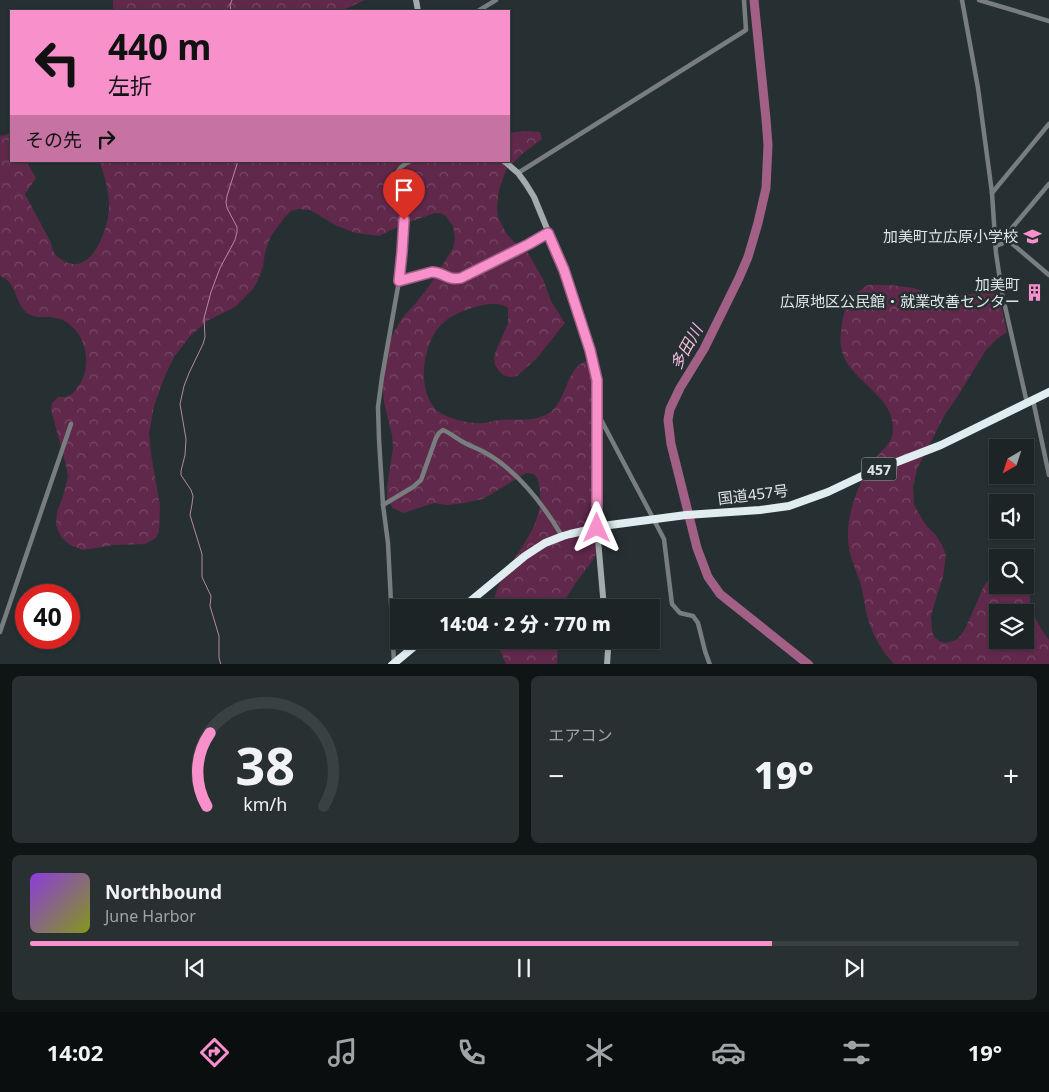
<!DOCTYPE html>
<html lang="ja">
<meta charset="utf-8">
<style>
body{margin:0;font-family:"Noto Sans","Noto Sans JP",sans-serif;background:#293032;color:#f1f3f6;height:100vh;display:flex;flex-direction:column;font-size:19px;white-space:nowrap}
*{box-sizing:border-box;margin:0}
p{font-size:16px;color:#a0a4a7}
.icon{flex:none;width:28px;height:28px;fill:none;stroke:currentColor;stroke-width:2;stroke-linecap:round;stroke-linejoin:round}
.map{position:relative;height:664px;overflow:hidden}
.side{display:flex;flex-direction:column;gap:12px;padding:12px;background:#0f1415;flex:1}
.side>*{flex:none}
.banner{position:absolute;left:10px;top:10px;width:500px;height:152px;border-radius:0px;box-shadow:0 1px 4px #0004,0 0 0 1px #3a4143;background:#f890cc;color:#111;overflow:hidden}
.needle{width:32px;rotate:219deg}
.tools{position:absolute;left:989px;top:439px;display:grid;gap:10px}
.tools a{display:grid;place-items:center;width:45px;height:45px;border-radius:0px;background:#1c2426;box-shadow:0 1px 4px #0004,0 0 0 1px #3a4143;font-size:25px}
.speed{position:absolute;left:15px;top:584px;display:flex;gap:10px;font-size:25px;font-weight:700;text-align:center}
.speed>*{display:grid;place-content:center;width:65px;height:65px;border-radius:50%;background:#1c2426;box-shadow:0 1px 4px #0004,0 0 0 1px #3a4143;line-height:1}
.speed .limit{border:8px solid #d22;background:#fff;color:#111}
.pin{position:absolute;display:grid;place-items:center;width:42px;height:42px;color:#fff;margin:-51px -21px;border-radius:50% 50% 50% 0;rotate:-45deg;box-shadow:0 0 5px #0007}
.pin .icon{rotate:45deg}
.me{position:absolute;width:55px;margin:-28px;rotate:0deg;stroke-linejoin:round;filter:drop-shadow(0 0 4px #0008)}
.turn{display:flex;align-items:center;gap:18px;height:105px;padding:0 15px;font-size:22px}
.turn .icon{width:65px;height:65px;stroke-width:2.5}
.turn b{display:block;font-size:35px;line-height:42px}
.then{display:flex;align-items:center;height:48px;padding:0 15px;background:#0003;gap:10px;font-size:19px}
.big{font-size:38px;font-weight:800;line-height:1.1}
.side .widget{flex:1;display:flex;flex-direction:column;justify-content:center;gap:8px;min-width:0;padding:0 18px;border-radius:8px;background:#293032}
.side .dial{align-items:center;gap:0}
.dial svg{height:130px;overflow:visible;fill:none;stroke:#3a4143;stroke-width:7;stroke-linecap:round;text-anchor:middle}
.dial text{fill:#f1f3f6;stroke:none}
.song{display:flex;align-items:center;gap:15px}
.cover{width:60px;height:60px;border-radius:8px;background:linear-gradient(135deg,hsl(270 70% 55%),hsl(70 70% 35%))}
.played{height:5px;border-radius:2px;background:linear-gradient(90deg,#f890cc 75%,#3a4143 75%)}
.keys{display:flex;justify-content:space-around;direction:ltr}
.heat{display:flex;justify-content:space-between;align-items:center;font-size:28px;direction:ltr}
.side .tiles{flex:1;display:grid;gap:12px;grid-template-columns:1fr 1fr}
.widget:last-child{grid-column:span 2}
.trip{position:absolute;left:390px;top:599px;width:270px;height:50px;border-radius:0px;background:#1c2426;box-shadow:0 1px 4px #0004,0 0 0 1px #3a4143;font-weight:800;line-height:50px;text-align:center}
.tab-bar{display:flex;height:80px;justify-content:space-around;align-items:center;background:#0b0e0f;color:#a0a4a7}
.tab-bar .icon{width:35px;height:35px}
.tab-bar .current{color:#f890cc}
.tab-bar b{font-size:22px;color:#f1f3f6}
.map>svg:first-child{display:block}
.forest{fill:url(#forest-crowns);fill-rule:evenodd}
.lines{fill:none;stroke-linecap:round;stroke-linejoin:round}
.stream{stroke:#b588a4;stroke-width:1}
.river{stroke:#a36087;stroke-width:9}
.street{stroke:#787e7f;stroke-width:4.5}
.secondary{stroke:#a2abad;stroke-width:6}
.highway{stroke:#dfedf1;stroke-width:8}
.route-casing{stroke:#a15e85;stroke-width:12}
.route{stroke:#f890cc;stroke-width:9}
.labels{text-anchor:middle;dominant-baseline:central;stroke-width:5;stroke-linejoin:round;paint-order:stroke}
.shield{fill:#263033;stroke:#a7afb1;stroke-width:1}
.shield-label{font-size:14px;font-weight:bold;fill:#dee5e7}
.poi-label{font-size:15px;fill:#dee5e7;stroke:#263033;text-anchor:end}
.street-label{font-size:15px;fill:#dee5e7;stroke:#263033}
.water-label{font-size:16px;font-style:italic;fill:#f5bbda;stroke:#263033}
</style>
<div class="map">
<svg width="1049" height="665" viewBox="0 0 1049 665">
<defs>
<pattern id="forest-crowns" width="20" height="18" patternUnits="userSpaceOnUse" patternTransform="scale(1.25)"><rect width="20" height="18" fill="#60294b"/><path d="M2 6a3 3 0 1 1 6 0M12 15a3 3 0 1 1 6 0" fill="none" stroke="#764865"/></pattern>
</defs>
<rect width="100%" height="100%" fill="#263033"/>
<!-- forest -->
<g class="forest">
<polygon points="113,0 365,0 345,9 343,11 113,11"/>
<path d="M 525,131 L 540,132 L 542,139 L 522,154 L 506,170 L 499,190 L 497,206 L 498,217 L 506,233 L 516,244 L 528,253 L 543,279 L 551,301 L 565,323 L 536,359 L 517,376 L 510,377 L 503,375 L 499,371 L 495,365 L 494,356 L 508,323 L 508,308 C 498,301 486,304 475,307 C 463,311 451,315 442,324 C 422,342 415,396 440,413 C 448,418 468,423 477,423 C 484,424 492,421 499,420 C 518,419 540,423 554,409 C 567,396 568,362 591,360 L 598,379 L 602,430 L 598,467 L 599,512 L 602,528 L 602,540 L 593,560 L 577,581 L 563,603 L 562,607 L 493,607 C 497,565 545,536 540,492 C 539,484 539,479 534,474 L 526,473 L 483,499 L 464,503 L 447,505 L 434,503 L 403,513 L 393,508 L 387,500 L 387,487 L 393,448 L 392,435 L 384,402 L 382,381 L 387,346 L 394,332 L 403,317 L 415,304 L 430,285 L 453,248 L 455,238 L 453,226 L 446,216 L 440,213 L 435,213 L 404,224 L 379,236 L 356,233 L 337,226 L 310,210 L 299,209 L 291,211 L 284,218 L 271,236 L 265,252 L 263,267 L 257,282 L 253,289 L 235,307 L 207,321 L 190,336 L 174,357 L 164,378 L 154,406 L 149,433 L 151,454 L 160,506 L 159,531 L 156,538 L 145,544 L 114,545 L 83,550 L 70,545 L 61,537 L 56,525 L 57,512 L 63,496 L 68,477 L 65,461 L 51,410 L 52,403 L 58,397 C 60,397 63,397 65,397 C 71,396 74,392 77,388 C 92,370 88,339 70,325 C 68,323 64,320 60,319 C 50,315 36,320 27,313 C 15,303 16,281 0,276 L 0,135 L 2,136 L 10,133 L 11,135 L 11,161 L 26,161 L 36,178 L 25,194 L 51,243 C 53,253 55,256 64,261 C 92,277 109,227 109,207 C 109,191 105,176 99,161 L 509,161 L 509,133 Z"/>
<path d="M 868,285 L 890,285 L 913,288 L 941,297 L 998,291 L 1007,332 L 997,339 L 986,350 L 954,402 L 945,414 L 917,469 L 913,487 L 914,505 L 925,524 L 935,534 L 942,545 L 946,555 L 943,577 L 935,602 L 931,616 L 932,631 L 934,637 L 939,641 L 946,643 L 956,640 L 962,634 L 966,627 L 984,586 L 993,574 L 997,571 L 998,585 L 1025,585 L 1025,583 L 1030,591 L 1030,603 L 1034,615 L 1040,627 L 1049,640 L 1049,664 L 894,664 C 883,652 874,638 869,622 C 865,610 864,597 861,585 C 856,570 848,554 848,538 C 847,517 855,494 864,476 C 868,468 874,460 879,454 C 883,449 889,444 891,439 C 893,436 893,431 893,428 C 893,393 846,380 841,347 C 840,339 841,331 842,324 C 845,303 850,296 868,285 ZM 998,612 L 1025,612 L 1025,640 L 998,640 Z"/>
<polygon points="496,640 558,640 557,664 506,664"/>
</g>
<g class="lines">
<!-- stream -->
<g class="stream">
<polyline points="231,11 230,5 232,0"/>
<polyline points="221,665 219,658 219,636 210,606 211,596 202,577 202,554 190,515 192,504 193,496 191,490 181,475 181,471 185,455 186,439 180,404 184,386 189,373 203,344 205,337 204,318 211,292 220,268 235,240 237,232 237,227 227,208 226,202 227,196 238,161"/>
</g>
<!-- river -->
<polyline class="river" points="754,0 766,119 768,145 766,188 758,223 748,257 739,278 704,349 680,388 670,409 668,420 671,444 697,548 708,577 720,594 809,665"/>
<!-- street -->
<g class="street">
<polyline points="962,0 978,88 992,193 996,253 1002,293 1027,403"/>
<polyline points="979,0 1049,21"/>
<polyline points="478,11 496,0"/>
<polyline points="518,173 746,30 744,0"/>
<polyline points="992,193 1049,124"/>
<polyline points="1009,241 1012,228 1049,184"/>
<polyline points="996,246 1009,241 1049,275"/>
<polyline points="399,281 432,272 436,272 446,277 454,279 461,278 474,273 548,233"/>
<polyline points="1033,400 1049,475"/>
<polyline points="598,414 664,539 672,604 680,613 693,616 698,623 705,651 710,665"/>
<path d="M 383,505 L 413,487 L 421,480 L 436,438 L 439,433 L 443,430 C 450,433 456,438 463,442 C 470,446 477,448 484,452 C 517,470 543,504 562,536"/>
<polyline points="0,632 71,424"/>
<polyline points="394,663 388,543 383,505 379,439 378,407 382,377 399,281 402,252 404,203 398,178 398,171 401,167 410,161"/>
</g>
<!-- secondary -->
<g class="secondary">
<polyline points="416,0 418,11"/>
<polyline points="504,161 518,173 526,184 534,197 564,270 590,349 597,380 597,528 604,608"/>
<polyline points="607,665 608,650 607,640"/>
</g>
<!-- highway -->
<g class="highway">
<polyline points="462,608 525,556 545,543 563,536 570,534 610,525 686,515 760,510 789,506 828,492 866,474 941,445 1049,392"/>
<polyline points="392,665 422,640"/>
</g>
</g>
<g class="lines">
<defs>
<path id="route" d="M 404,220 L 402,252 L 399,281 L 432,272 C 444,272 447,281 461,278 L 529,244 L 548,233 L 564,270 L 590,350 L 597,380 L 597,528"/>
</defs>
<!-- route casing -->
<use href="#route" class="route-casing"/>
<!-- route -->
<use href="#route" class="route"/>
</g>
<!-- icons -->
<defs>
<symbol id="school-bare" viewBox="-9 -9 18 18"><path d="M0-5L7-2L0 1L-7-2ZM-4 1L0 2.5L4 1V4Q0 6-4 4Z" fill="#f890cc" stroke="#263033" stroke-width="2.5" paint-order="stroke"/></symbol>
<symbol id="building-bare" viewBox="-9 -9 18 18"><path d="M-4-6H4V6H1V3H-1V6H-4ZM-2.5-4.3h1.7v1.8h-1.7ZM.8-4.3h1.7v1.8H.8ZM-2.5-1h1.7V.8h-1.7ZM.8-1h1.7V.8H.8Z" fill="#f890cc" stroke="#263033" stroke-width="2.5" paint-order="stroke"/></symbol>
</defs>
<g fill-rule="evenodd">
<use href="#school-bare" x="1020" y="224" width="25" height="25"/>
<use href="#building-bare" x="1022" y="280" width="25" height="25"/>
</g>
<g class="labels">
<!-- shield labels -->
<rect class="shield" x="861.5" y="457.5" width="35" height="23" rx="4"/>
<g class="shield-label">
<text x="879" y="469">457</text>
</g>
<!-- poi labels -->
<g class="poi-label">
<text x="1018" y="236">加美町立広原小学校</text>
<text x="1020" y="284">加美町<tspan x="1020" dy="17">広原地区公民館・就業改善センター</tspan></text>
</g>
<!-- street labels -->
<g class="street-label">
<text transform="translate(753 494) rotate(-7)">国道457号</text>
</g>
<!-- water labels -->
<g class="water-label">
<text transform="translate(686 347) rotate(-61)">多田川</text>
</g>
</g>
</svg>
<div class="tools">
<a><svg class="needle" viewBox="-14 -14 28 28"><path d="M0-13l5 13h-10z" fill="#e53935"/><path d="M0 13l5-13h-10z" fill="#a0a4a7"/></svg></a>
<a><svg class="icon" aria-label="sound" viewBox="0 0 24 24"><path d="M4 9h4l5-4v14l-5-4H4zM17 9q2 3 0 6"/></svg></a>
<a><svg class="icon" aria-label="search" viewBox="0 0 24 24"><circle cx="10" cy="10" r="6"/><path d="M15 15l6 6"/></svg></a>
<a><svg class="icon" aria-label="layers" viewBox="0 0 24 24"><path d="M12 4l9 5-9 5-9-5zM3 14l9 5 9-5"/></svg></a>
</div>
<div class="speed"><div class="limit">40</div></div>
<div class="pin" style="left:404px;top:220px;background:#d93025"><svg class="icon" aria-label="arrive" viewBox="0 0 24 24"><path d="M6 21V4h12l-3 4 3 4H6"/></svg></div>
<svg class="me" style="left:597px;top:528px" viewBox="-20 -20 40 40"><path d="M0-17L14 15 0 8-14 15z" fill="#f890cc" stroke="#fff" stroke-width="4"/></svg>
<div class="trip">14:04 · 2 分 · 770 m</div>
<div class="banner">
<div class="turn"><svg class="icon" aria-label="left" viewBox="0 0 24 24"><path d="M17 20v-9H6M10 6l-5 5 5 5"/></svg><div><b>440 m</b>左折</div></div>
<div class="then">その先<svg class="icon" aria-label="right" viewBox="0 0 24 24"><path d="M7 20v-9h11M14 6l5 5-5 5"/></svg></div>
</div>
</div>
<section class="side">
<div class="tiles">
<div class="widget dial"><svg viewBox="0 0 100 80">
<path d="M14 69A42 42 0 1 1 86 69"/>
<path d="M14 69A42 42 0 0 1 16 24" stroke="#f890cc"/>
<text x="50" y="56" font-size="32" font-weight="700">38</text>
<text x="50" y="72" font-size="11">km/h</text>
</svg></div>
<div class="widget"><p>エアコン</p>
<div class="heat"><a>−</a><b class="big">19°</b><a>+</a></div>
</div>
<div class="widget">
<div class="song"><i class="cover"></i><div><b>Northbound</b><p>June Harbor</p></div></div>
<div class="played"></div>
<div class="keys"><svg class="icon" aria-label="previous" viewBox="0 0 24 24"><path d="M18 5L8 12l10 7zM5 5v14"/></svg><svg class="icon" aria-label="pause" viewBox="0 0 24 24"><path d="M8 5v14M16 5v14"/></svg><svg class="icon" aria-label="next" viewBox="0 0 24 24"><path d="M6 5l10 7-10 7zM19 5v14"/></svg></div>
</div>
</div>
</section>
<nav class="tab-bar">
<b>14:02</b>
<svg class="icon current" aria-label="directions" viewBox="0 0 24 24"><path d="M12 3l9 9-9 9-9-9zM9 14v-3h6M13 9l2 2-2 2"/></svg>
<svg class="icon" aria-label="music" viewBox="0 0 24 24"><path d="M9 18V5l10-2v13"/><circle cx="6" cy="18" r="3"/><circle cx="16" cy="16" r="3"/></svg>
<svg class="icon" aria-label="phone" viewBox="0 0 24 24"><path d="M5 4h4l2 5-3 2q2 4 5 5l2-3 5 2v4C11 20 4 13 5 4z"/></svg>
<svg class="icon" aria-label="climate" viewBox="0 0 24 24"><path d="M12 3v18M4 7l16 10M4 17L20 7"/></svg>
<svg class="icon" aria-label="car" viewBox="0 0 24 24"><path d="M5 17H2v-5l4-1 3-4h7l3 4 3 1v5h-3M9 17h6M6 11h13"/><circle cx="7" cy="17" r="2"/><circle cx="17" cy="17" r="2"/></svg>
<svg class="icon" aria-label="filters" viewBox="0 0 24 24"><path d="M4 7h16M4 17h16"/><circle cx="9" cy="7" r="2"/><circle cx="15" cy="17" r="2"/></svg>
<b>19°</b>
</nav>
